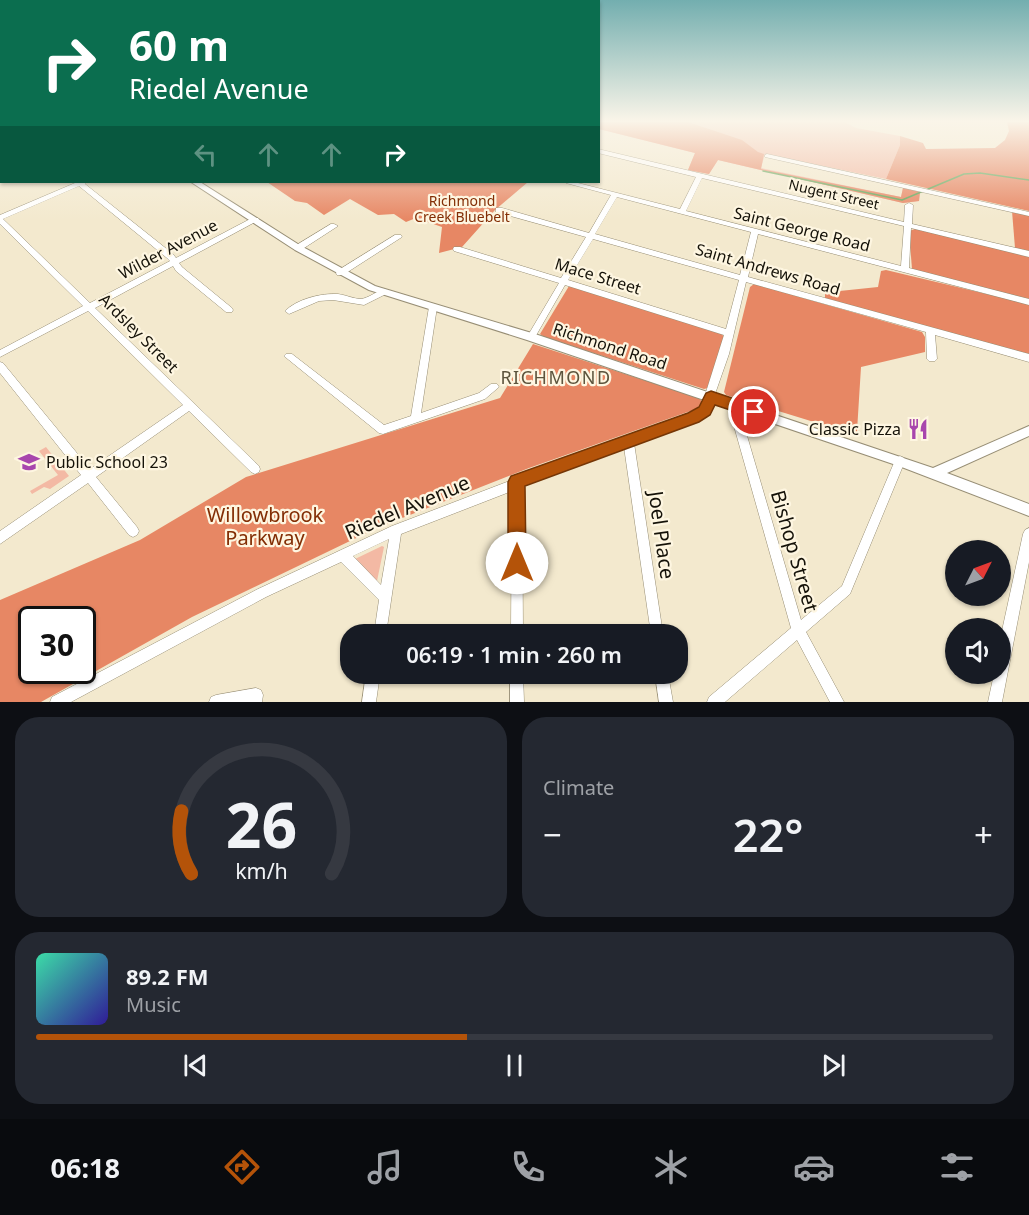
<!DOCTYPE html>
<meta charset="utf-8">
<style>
body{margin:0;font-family:"Noto Sans",sans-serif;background:#242831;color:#f1f3f6;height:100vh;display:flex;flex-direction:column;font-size:22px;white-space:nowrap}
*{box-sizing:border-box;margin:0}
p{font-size:20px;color:#9ea1a6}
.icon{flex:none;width:33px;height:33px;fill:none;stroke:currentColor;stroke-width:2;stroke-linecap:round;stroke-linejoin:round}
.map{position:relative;height:702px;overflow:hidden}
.sheet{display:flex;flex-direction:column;gap:15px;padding:15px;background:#0d0f14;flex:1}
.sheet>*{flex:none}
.banner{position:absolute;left:0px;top:0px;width:600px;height:183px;box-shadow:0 2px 4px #0004;background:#0b6e4f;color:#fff;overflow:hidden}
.needle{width:39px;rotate:48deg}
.buttons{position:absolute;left:945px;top:540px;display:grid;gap:12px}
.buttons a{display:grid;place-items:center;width:66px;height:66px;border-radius:50%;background:#171b24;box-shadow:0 2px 4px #0004;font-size:30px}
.speed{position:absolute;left:18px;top:606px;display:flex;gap:12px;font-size:30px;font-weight:700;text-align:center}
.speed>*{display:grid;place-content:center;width:78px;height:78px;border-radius:50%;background:#171b24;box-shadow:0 2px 4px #0004;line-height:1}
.speed .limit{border:3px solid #111;border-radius:9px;background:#fff;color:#111}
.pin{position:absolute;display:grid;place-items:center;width:51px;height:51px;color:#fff;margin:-26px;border:3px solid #fff;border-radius:50%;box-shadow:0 2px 6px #0007}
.me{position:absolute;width:66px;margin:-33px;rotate:0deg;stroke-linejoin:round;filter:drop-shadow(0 0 4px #0008)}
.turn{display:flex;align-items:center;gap:21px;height:126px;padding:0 30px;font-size:27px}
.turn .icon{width:78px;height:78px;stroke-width:2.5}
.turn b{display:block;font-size:42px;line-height:51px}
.lanes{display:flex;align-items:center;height:57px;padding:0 30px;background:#0003;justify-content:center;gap:30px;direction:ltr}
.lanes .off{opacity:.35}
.big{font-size:45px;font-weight:600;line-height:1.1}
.sheet .tile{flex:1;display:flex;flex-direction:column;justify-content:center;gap:9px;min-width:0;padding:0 21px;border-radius:24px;background:#242831}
.sheet .dial{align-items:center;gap:0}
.dial svg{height:156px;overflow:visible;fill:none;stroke:#363941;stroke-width:7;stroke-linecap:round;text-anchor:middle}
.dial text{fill:#f1f3f6;stroke:none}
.song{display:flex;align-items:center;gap:18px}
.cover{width:72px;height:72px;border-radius:9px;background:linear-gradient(135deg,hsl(160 70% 55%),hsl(250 70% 35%))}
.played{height:6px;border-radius:3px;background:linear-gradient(90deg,#b45309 45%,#363941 45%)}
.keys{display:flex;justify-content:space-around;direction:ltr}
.heat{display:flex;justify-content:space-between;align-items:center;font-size:33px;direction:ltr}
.sheet .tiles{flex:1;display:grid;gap:15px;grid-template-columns:1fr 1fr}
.tile:last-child{grid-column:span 2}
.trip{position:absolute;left:340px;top:624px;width:348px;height:60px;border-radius:24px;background:#171b24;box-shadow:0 2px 4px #0004;font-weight:600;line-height:60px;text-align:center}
.menu{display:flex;height:96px;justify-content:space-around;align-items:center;background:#090b0e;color:#9ea1a6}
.menu .icon{width:42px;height:42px}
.menu .selected{color:#b45309}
.menu b{font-size:27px;color:#f1f3f6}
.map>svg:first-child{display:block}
.green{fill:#f3b9a4}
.forest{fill:#e78764;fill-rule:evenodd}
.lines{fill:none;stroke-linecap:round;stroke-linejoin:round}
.stream{stroke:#64a559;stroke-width:1.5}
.minor-casing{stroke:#978e75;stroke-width:1}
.tertiary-casing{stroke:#978e75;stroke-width:2}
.minor{fill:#fff;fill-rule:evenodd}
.tertiary{fill:#fff;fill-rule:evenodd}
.route{fill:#b45309;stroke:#753606;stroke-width:1.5}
.labels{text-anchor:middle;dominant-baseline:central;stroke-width:4.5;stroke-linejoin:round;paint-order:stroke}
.far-street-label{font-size:14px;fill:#151209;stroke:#fef6e1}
.far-park-label{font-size:14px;fill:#832e05;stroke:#fef6e1}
.street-label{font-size:16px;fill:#151209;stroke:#fef6e1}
.poi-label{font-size:16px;fill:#151209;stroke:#fef6e1;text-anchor:end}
.neighbourhood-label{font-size:18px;letter-spacing:1.5px;fill:#5d543d;stroke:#fef6e1}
.near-street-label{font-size:20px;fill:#151209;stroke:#fef6e1}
.near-park-label{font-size:20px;fill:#832e05;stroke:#fef6e1}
</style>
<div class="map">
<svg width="1029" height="702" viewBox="0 0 1029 702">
<rect width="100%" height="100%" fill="#f3e9ce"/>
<!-- green -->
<g class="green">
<polygon points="599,122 845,122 856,128 900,136 900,145 886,179 765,154 761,168 901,197 903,188 920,192 919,201 903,203 718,160 709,174 688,170 695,153 599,129"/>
<polygon points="46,447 69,476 50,489 44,487 32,494 30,491 58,475 39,451"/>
<polygon points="382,546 384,547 377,581 355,559"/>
</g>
<!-- forest -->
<g class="forest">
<polygon points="599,122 688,122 742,140 758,152 764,154 761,169 901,197 903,188 920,192 919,201 903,203 718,160 709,174 688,170 695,153 599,129"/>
<polygon points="1007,122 1029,122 1029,211 886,179 900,145 900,136 923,143 926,149 995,148 1005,140 1009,131"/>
<polygon points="267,182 528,182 495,210 462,247 439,253 442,227 416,218 406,222 394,214 378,215 350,199 324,215 307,203 295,201"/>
<polygon points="1012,211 1029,214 1029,251 1015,248"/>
<polygon points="915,229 1029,256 1029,299 912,269 909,231"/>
<polygon points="886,270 1029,304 1029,354 825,299 825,290 830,292 878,287 881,271"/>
<polygon points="754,284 922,332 925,337 925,352 861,367 857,431 853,434 726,395 724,392 750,287"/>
<polygon points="569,286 721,333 724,337 708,388 704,389 544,337 540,334"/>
<path d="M 533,344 L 699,398 L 703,403 L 696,409 L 529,468 L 377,528 L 192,617 L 41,702 L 0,702 L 0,600 L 140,540 L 246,477 L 500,398 ZM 32,620 L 82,620 L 82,670 L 32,670 Z"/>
</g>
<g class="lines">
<!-- stream -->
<polyline class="stream" points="763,171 902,200 964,174 980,173 1029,180"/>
<defs>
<g id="minor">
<path d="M 598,149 L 904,222 L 905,205 L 909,203 L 913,205 L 912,224 L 1029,251 L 1029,257 L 911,228 L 909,268 L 1029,299 L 1029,305 L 758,234 L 748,277 L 1029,354 L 1029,362 L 935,335 L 937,359 L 935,361 L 929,361 L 927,359 L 926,332 L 746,282 L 729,354 L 708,414 L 634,443 L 663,634 L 651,634 L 624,447 L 522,486 L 523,634 L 511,634 L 512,491 L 401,534 L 386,634 L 374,634 L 379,600 L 341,562 L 266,597 L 71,702 L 50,702 L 52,697 L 258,589 L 392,526 L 512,480 L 513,479 L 519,478 L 701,408 L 724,335 L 565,285 L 534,339 L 528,339 L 527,337 L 559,283 L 454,251 L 453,249 L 454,247 L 460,247 L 561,278 L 586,237 L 496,212 L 496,208 L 502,208 L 589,233 L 611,195 L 566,183 L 565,182 L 574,182 L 680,209 L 696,177 L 598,153 ZM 702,178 L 904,226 L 901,266 L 686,211 ZM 617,197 L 751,232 L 740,275 L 595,234 ZM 593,239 L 739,280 L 726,329 L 568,280 ZM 389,539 L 381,585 L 353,556 Z"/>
<polygon points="767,154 1029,212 1029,216 765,157 765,155"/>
<polygon points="2,157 2,162 0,162 0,158"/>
<path d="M 75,182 L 87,182 L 85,184 L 173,254 L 176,258 L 252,218 L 258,218 L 259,220 L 179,263 L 182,267 L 232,308 L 233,310 L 232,312 L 226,312 L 176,271 L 173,266 L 95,308 L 259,466 L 260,469 L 259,472 L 255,474 L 251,472 L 189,411 L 96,477 L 137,527 L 139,531 L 137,535 L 133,537 L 129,535 L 88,483 L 0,544 L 0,531 L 81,475 L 0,373 L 0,362 L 3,363 L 90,469 L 183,405 L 88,311 L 0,357 L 0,350 L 83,306 L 0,224 L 0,215 L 75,183 ZM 79,186 L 167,258 L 170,261 L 90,303 L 3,219 Z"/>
<polygon points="331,224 334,224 338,226 301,250 295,250 295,246"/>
<polygon points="395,235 401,235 402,237 343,275 337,275 336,273 337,271"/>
<path d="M 383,289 L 386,290 L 387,292 L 386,294 L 364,305 L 333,300 L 319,301 L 289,314 L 285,311 C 297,299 321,293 338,294 C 346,295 354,299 361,299 C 368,298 376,292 383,289 Z"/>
<polygon points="433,304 437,307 421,413 479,393 491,384 497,384 499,387 485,399 383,434 379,433 284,356 286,354 292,354 384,425 411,416 429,307"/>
<polygon points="733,401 736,402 738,405 801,620 842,586 896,458 900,456 904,458 905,461 850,594 806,632 844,702 830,702 797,640 725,702 707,702 709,697 791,628 728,405 730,402"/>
<polygon points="1029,528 1029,562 1002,702 988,702 994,674 1000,674 1000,640 1023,534 1025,530"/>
<polygon points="366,674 380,674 376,702 362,702"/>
<polygon points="510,674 523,674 524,702 510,702"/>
<polygon points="655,674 668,674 673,702 659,702"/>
<polygon points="256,688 261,690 263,695 262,702 209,702 211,697 216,695"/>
</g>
<polygon id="tertiary" points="191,182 200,182 301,246 375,286 535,334 933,468 1029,426 1029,436 947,473 1029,504 1029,516 899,466 527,340 369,290 295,250"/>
</defs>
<!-- minor casing -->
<use href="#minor" class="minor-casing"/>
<!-- tertiary casing -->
<use href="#tertiary" class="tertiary-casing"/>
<!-- minor -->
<use href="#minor" class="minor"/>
<!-- tertiary -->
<use href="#tertiary" class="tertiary"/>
</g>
<!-- sky -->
<linearGradient id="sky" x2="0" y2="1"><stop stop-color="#73aeaf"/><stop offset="0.55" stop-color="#faf5e9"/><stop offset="1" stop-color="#faf5e9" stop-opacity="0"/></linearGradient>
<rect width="1029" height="220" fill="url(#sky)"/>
<!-- route -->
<polygon class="route" points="711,391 759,407 761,412 754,418 715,405 710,415 699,422 525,486 526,563 523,569 517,572 510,569 508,563 508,482 511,476 688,413 699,407 706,393"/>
<!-- icons -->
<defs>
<symbol id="restaurant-bare" viewBox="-9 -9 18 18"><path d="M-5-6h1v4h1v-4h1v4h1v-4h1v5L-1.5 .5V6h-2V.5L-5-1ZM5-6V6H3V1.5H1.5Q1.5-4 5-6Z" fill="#a846ad" stroke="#fef6e1" stroke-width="2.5" paint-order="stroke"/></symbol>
<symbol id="school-bare" viewBox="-9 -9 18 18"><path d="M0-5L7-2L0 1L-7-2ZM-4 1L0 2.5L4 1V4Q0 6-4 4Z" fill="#a846ad" stroke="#fef6e1" stroke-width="2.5" paint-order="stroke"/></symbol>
</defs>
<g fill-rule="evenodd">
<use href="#restaurant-bare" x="903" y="414" width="30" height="30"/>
<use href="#school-bare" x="14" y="447" width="30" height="30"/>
</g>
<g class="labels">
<!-- far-street labels -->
<g class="far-street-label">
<text transform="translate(834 194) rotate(13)">Nugent Street</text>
</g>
<!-- far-park labels -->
<g class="far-park-label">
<text x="462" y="200">Richmond<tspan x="462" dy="16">Creek Bluebelt</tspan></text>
</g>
<!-- street labels -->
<g class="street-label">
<text transform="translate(802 229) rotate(14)">Saint George Road</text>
<text transform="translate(168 249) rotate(-28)">Wilder Avenue</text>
<text transform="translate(768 269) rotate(16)">Saint Andrews Road</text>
<text transform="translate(598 276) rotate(17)">Mace Street</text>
<text transform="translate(139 333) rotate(45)">Ardsley Street</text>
<text transform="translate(610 346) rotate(18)">Richmond Road</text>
</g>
<!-- poi labels -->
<g class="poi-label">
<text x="901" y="429">Classic Pizza</text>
<text x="46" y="462" text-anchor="start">Public School 23</text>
</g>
<!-- neighbourhood labels -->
<g class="neighbourhood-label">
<text x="556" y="377">RICHMOND</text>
</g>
<!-- near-street labels -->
<g class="near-street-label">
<text transform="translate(407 507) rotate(-23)">Riedel Avenue</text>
<text transform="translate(662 535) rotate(82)">Joel Place</text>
<text transform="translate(795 551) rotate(74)">Bishop Street</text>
</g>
<!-- near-park labels -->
<g class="near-park-label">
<text x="265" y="514">Willowbrook<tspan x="265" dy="23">Parkway</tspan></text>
</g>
</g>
</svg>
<div class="buttons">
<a><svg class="needle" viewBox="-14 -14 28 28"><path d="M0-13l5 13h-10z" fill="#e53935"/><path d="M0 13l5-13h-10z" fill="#9ea1a6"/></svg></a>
<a><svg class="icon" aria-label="sound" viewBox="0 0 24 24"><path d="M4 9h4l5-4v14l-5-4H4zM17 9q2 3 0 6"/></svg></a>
</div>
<div class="speed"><div class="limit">30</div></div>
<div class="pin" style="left:754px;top:412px;background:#d93025"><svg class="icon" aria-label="arrive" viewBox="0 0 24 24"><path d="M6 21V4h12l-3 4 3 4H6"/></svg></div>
<svg class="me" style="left:517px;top:563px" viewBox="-20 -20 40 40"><circle r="19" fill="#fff"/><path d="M0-13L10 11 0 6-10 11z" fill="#b45309"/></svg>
<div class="trip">06:19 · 1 min · 260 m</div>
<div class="banner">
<div class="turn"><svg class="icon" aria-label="right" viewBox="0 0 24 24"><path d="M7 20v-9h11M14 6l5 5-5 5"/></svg><div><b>60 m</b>Riedel Avenue</div></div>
<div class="lanes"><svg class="icon off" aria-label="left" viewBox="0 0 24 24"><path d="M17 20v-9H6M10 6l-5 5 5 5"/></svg><svg class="icon off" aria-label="ahead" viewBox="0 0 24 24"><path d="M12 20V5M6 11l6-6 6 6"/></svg><svg class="icon off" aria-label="ahead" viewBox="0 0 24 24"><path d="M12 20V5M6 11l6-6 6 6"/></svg><svg class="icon" aria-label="right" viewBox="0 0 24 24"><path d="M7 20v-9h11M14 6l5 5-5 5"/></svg></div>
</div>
</div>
<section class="sheet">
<div class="tiles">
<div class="tile dial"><svg viewBox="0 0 100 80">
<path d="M14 69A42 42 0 1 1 86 69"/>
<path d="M14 69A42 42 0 0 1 9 37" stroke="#b45309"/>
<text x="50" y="56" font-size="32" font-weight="700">26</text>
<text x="50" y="72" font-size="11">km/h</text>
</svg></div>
<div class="tile"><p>Climate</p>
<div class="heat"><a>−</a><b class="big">22°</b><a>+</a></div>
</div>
<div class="tile">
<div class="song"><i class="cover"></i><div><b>89.2 FM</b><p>Music</p></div></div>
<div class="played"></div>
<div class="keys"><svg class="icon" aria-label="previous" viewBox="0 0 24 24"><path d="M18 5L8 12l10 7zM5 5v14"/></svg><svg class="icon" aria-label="pause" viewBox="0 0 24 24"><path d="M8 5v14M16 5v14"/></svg><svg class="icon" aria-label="next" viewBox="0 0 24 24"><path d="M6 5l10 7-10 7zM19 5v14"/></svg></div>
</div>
</div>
</section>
<nav class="menu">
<b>06:18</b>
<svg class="icon selected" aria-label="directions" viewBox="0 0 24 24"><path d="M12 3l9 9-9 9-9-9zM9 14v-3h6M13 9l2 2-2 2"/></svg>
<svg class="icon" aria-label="music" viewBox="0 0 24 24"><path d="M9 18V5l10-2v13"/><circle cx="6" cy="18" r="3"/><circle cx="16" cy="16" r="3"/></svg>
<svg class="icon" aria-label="phone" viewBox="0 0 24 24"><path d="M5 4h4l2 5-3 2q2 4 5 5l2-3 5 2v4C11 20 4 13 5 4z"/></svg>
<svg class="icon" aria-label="climate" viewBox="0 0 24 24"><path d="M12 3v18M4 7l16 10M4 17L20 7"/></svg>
<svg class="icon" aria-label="car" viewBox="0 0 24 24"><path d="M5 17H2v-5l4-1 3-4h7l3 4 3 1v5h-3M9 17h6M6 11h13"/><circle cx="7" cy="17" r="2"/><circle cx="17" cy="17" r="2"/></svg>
<svg class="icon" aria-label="filters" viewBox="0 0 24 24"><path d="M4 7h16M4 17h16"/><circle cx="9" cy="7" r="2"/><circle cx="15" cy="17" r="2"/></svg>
</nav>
